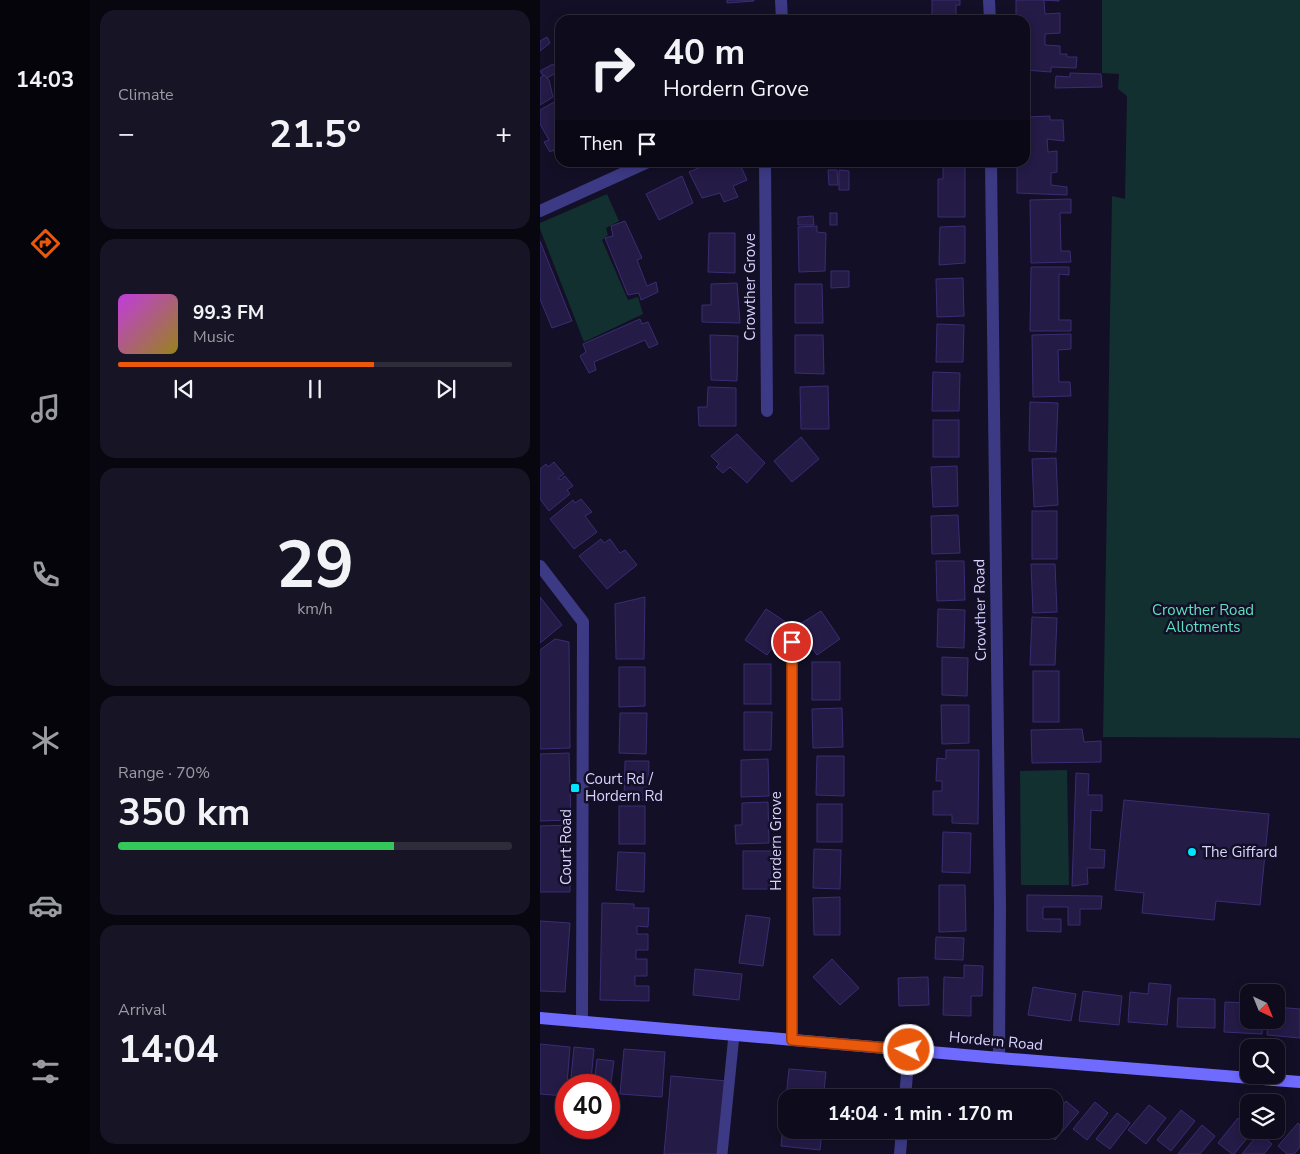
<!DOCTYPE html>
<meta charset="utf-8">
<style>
body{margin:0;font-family:"Nunito Sans",sans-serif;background:#171425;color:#f1f3f6;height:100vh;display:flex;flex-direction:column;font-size:19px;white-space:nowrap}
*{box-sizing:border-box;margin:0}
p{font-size:16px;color:#9b9ba3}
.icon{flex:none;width:28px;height:28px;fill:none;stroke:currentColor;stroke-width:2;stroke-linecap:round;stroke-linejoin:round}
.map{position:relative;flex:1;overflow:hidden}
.details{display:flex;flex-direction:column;gap:10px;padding:10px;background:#08060f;width:450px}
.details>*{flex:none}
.banner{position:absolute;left:15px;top:15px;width:475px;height:152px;border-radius:15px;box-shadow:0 2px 12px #0003,0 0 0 1px #2e2b3b;background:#0e0b1c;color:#f1f3f6;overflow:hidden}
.needle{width:32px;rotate:137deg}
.controls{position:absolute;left:700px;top:984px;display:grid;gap:10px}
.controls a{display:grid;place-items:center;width:45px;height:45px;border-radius:10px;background:#0e0b1c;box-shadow:0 2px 12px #0003,0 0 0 1px #2e2b3b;font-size:25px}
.speed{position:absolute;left:15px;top:1074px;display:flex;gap:10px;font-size:25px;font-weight:700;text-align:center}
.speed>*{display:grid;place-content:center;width:65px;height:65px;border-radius:50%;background:#0e0b1c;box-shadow:0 2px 12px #0003,0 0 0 1px #2e2b3b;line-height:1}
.speed .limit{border:8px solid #d22;background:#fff;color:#111}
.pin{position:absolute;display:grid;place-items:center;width:42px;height:42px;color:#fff;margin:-21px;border:2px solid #fff;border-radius:50%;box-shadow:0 1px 5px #0007}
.me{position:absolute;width:55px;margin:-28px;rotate:275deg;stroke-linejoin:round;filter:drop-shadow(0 0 4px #0008)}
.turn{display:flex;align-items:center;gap:18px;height:105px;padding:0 25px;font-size:22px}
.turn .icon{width:65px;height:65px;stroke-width:2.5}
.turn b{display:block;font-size:35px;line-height:42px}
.then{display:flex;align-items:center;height:48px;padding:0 25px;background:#0003;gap:10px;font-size:19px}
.big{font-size:38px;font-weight:700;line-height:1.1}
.details .tile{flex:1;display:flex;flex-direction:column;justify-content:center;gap:8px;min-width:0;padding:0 18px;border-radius:15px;background:#171425}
.details .dial{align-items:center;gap:0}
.dial b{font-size:65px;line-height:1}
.song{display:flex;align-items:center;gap:15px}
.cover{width:60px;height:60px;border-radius:8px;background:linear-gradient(135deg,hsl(290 70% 55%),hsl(50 70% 35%))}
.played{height:5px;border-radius:2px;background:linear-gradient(90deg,#ea580c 65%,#2e2b3b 65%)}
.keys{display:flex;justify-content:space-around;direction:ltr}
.heat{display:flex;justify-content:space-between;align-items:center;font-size:28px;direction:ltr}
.charge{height:8px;border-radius:4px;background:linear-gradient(90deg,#34c759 70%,#2e2b3b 0)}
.trip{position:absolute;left:238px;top:1089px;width:285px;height:50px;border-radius:15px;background:#0e0b1c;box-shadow:0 2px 12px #0003,0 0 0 1px #2e2b3b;font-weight:700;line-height:50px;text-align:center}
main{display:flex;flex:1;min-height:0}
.dock{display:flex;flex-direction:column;width:90px;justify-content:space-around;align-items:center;background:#06040b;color:#9b9ba3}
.dock .icon{width:35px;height:35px}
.dock .active{color:#ea580c}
.dock b{font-size:22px;color:#f1f3f6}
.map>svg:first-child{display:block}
.green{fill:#12302f}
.building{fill:#241b47;stroke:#3b2d73}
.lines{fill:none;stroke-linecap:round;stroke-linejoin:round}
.lane{stroke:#3d3a85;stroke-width:11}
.street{stroke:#3d3a85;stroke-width:12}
.secondary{stroke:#6f6bff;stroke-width:12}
.route-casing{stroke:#983908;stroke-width:12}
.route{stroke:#ea580c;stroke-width:9}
.poi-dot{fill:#00e5ff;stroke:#130f26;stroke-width:2}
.labels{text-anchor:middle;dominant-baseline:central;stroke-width:5;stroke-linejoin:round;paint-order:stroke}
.street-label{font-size:15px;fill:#d9d4ff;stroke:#130f26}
.park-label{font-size:15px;fill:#5fe0c0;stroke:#130f26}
.poi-label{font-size:15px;fill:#d9d4ff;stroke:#130f26;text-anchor:start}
</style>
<main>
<nav class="dock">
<b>14:03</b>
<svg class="icon active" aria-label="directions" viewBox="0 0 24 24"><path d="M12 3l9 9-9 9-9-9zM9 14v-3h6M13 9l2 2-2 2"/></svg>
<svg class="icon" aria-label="music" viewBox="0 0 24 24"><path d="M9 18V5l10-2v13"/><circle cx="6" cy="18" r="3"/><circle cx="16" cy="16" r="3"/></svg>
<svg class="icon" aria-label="phone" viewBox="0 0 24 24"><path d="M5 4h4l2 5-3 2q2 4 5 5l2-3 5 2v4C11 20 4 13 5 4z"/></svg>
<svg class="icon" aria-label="climate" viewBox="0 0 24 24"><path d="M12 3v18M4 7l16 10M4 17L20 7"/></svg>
<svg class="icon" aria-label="car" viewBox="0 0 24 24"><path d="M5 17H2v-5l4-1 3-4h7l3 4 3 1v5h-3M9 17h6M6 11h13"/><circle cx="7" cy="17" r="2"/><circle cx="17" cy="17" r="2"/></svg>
<svg class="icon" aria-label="filters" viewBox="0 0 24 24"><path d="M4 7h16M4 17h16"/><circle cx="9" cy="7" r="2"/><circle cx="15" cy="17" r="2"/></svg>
</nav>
<section class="details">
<div class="tile"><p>Climate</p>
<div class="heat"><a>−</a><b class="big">21.5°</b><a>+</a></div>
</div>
<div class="tile">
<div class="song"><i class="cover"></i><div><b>99.3 FM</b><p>Music</p></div></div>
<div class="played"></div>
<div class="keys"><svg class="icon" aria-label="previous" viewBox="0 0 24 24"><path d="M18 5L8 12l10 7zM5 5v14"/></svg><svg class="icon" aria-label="pause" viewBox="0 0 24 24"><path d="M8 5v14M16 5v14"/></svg><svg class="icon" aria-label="next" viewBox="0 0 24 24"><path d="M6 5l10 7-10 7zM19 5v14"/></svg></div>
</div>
<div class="tile dial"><b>29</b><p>km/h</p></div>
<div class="tile"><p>Range · 70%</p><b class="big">350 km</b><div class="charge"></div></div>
<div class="tile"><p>Arrival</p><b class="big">14:04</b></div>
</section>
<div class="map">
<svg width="760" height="1154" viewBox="0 0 760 1154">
<rect width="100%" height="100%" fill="#130f26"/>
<!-- green -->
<g class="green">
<polygon points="562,0 760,0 760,738 563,737 572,196 585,199 587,96 578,89 579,74 562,73"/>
<polygon points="67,194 79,221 66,228 68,235 62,240 88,300 98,297 103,314 44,342 0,229 0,223"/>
<polygon points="527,770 529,885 481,885 480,771"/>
</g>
<!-- building -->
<g class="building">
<polygon points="187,0 214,0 214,1 187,3"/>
<polygon points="392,0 420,0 420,5 416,5 416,20 400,20 400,18 392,17"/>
<polygon points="476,0 519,0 519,1 504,0 505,14 520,13 520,33 505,34 505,45 520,46 520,54 527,54 527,57 537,57 536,68 511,67 511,72 485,70 485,20 476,20"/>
<polygon points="7,37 10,43 0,51 0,41"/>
<polygon points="13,64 18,72 5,79 0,71"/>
<polygon points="530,73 561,74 562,87 515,88 516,76 530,77"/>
<polygon points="4,75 9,80 13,97 0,105 0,78"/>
<polygon points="16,101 20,109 20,158 18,159 13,150 10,152 4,142 9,140 0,124 0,110"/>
<polygon points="510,116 510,120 523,120 524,141 507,139 508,152 517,151 517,172 511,173 511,185 527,187 527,195 477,193 477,162 485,162 485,117"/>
<polygon points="173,162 199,162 207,180 193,186 198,197 184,202 180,193 162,198 149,172"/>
<rect x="256" y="162" width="19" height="4"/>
<polygon points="403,166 425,166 425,217 398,217 398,179 403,179"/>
<polygon points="288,170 297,170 298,185 289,185"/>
<polygon points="299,170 309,171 309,190 299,190"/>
<polygon points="142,176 153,203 119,220 106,194"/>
<polygon points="531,199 531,213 520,213 521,251 530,251 531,262 491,263 490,200"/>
<rect x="290" y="213" width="7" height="12"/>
<polygon points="273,216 274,225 258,225 258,217"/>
<polygon points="85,221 102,258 97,260 107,286 116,282 118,292 101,300 99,293 88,295 65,238 73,236 71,226"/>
<polygon points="277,226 277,232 286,233 285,271 259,272 258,227"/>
<polygon points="425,226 425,263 399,265 400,227"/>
<polygon points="169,233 195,233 195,273 168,272"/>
<polygon points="0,241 32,321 12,328 0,299"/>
<polygon points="491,267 529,267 529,275 519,274 519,320 531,320 531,331 490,331"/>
<polygon points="291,271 309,271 309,287 291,288"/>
<polygon points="423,278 424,316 397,317 396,279"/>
<polygon points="197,283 200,323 162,322 162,305 171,305 171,284"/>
<polygon points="255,284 282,284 283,323 255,323"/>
<polygon points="100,319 102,324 108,322 118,344 109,348 105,340 54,362 56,370 49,373 40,356 46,352 43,344"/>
<polygon points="397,324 424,325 423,362 396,362"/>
<polygon points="531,334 531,349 518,350 519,382 530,382 531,396 493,397 492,335"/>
<polygon points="170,335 198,336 197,381 171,380"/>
<polygon points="255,335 283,335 284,374 255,373"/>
<polygon points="393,372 420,373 419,411 392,411"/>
<polygon points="288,386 289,429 261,429 260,387"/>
<polygon points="168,387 196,388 196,426 159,426 158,407 167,407"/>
<polygon points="490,402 518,403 516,452 489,451"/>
<rect x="393" y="420" width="26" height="37"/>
<polygon points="197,434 225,463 207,483 190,467 183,473 176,467 179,464 171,456"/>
<polygon points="261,437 279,459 252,482 234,461"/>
<polygon points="516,458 518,505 494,507 492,459"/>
<polygon points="14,462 24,474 18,478 20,480 25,476 33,486 27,490 30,494 9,511 0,499 0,469 6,464 8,467"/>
<polygon points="417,466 418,506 393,507 391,467"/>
<polygon points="41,499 52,512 45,516 57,532 34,549 10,519 33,500 35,503"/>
<rect x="492" y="511" width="25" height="48"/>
<polygon points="418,515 420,553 392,554 391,516"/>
<polygon points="61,539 64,543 70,539 80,553 85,550 97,565 67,589 39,556"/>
<polygon points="396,561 424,561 425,600 397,601"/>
<polygon points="491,564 515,564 517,612 493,613"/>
<polygon points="0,597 22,625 0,643"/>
<polygon points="105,597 104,659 76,659 75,604"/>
<polygon points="226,609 249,624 227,655 205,640"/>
<polygon points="398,609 425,610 424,648 397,647"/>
<polygon points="281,611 300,639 277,655 257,626"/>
<polygon points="492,617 517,618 515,665 490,665"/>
<polygon points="15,639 29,642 30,748 0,749 0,650"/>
<polygon points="402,657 428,658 427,696 402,695"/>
<rect x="272" y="662" width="28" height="38"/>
<rect x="204" y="664" width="27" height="40"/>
<polygon points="79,667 105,667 105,706 79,707"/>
<rect x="493" y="671" width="26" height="51"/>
<polygon points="401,705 429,705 429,743 402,744"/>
<polygon points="302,708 303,747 273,748 272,709"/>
<polygon points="204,712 232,712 231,750 204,750"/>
<polygon points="80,713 107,713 106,754 79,753"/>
<polygon points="542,729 544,742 561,741 561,762 492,763 491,730"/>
<polygon points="406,750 439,750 438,824 412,823 412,815 393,815 393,791 402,791 402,781 396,781 397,758 406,759"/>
<polygon points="29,753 31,820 0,821 0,754"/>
<polygon points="277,756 304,756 304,796 276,795"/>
<polygon points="228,759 229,796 201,797 201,760"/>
<polygon points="85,761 109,761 108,800 84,800"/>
<polygon points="536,773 549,774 548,795 562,795 562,811 551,810 550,849 565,850 564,868 547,868 548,884 532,886"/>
<polygon points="584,800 729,814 720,905 676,901 674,920 602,913 604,893 575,890"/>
<polygon points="228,802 229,843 196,844 195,825 202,825 202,803"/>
<rect x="277" y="804" width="25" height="38"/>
<rect x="79" y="806" width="26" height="38"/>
<polygon points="30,825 30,892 0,892 0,826"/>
<polygon points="403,832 431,833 430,873 402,872"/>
<polygon points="274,849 301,850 300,889 273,888"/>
<rect x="203" y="851" width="28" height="38"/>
<polygon points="78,852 105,853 104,892 76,890"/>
<polygon points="399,885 425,885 426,931 399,932"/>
<polygon points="487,895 562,896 561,909 540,909 540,925 528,925 528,907 503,907 503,919 521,919 521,932 487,931"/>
<polygon points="300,897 300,935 274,935 273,898"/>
<polygon points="62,903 94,904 94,908 109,908 108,927 97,926 97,934 108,934 108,950 96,950 96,959 107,959 107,976 95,976 95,986 109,986 109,1001 60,1000"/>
<polygon points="206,915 230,918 223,966 199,963"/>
<polygon points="0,921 30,923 25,992 0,991"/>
<polygon points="396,937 424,938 423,960 395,959"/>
<polygon points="292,959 319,988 300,1005 273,977"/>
<polygon points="424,965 443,966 442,996 431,996 431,1016 403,1015 404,977 424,978"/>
<polygon points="155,969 202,974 199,1000 153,995"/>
<polygon points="388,977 389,1005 359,1006 358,978"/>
<polygon points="609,983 631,985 627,1025 588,1022 590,992 608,994"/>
<polygon points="493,987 536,994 531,1021 488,1015"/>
<polygon points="543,991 582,996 579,1025 539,1021"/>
<polygon points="638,998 675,999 675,1028 637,1027"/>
<polygon points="685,1002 709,1003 709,1020 723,1020 722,1034 684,1032"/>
<polygon points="736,1007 760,1009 760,1038 727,1035 728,1020 736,1020"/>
<polygon points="0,1044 30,1047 26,1096 0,1094"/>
<polygon points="34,1047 54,1049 51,1080 31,1077"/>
<polygon points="84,1049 125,1052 122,1097 80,1094"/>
<polygon points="57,1059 74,1061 69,1097 69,1085 54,1085"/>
<polygon points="249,1069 286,1072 284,1090 307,1092 306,1098 246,1098 246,1130 282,1130 280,1150 241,1146"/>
<polygon points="131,1076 187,1081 180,1154 124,1154"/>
<polygon points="316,1094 337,1096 337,1098 316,1098"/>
<polygon points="526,1101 539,1112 515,1140 503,1130 514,1130 514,1115"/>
<polygon points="555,1102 568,1113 547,1140 533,1129"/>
<polygon points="609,1105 626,1118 606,1144 588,1130"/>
<polygon points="641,1110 655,1121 631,1151 617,1140"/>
<polygon points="577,1113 590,1123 570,1149 556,1139"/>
<polygon points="698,1118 709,1127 709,1130 713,1131 694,1154 692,1154 678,1143"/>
<polygon points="758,1123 760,1125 760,1147 754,1154 747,1154 738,1146"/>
<polygon points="662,1125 675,1136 660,1154 638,1154"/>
<polygon points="415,1130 430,1130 424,1137"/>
<polygon points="447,1130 461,1130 455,1136"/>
<polygon points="474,1130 491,1130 484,1138"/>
<polygon points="719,1133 732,1144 724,1154 702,1154"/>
</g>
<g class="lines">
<!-- lane -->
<polyline class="lane" points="182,1154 194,1035"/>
<!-- street -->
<g class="street">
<polyline points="241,0 242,20"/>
<polyline points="449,0 450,20"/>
<polyline points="225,162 227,411"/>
<polyline points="451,162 460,905 459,1058"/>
<polyline points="0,211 108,162"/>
<polyline points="0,566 43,622 42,1022"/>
<polyline points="252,642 252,1040"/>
<polyline points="365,1098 369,1050"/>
<polyline points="360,1154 362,1130"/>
</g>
<!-- secondary -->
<polyline class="secondary" points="0,1018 459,1058 760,1082"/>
</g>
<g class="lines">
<defs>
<polyline id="route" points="252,642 252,1040 369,1050"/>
</defs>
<!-- route casing -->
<use href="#route" class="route-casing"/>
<!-- route -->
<use href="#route" class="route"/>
</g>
<!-- markers -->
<g class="poi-dot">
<rect x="30" y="783" width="10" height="10" rx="2.5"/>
<circle cx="652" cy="852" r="5"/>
</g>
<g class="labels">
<!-- street labels -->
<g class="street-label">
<text transform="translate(210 287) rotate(-90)">Crowther Grove</text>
<text transform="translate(440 610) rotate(-91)">Crowther Road</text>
<text transform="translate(236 841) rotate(-90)">Hordern Grove</text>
<text transform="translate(26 847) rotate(-90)">Court Road</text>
<text transform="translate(456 1041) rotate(5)">Hordern Road</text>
</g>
<!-- park labels -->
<g class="park-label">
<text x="663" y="610">Crowther Road<tspan x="663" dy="17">Allotments</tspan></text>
</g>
<!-- poi labels -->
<g class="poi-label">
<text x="45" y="779">Court Rd /<tspan x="45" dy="17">Hordern Rd</tspan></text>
<text x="662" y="852">The Giffard</text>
</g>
</g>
</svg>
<div class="controls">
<a><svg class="needle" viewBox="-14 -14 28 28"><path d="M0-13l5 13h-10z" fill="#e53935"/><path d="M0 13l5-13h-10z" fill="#9b9ba3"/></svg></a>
<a><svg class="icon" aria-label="search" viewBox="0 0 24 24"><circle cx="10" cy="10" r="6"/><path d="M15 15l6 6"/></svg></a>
<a><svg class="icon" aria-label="layers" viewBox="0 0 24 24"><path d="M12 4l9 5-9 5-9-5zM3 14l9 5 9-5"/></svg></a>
</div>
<div class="speed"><div class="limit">40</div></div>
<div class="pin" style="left:252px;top:642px;background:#d93025"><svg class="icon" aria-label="arrive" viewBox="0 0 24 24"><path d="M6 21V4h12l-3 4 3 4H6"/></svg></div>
<svg class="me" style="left:369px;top:1050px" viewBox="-20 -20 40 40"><circle r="17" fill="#ea580c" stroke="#fff" stroke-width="3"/><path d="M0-11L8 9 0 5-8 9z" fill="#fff"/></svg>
<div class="trip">14:04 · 1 min · 170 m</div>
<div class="banner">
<div class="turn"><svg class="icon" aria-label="right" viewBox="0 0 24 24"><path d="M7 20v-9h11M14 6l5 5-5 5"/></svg><div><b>40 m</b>Hordern Grove</div></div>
<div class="then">Then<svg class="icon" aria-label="arrive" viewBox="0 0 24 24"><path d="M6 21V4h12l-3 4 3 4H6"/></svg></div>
</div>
</div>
</main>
